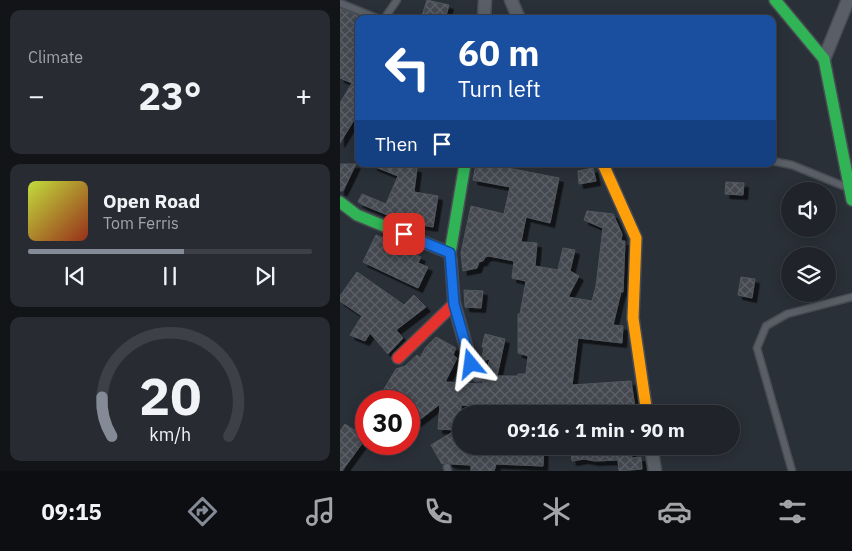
<!DOCTYPE html>
<meta charset="utf-8">
<style>
body{margin:0;font-family:"IBM Plex Sans",sans-serif;background:#282c32;color:#f1f3f6;height:100vh;display:flex;flex-direction:column;font-size:19px;white-space:nowrap}
*{box-sizing:border-box;margin:0}
p{font-size:16px;color:#a2a4a8}
.icon{flex:none;width:28px;height:28px;fill:none;stroke:currentColor;stroke-width:2;stroke-linecap:round;stroke-linejoin:round}
.map{position:relative;flex:1;overflow:hidden}
.drawer{display:flex;flex-direction:column;gap:10px;padding:10px;background:#121417;width:340px}
.drawer>*{flex:none}
.top-card{position:absolute;left:15px;top:15px;width:421px;height:152px;border-radius:10px;box-shadow:0 2px 12px #0003,0 0 0 1px #3d4147;background:#1a4fa0;color:#fff;overflow:hidden}
.tools{position:absolute;left:441px;top:182px;display:grid;gap:10px}
.tools a{display:grid;place-items:center;width:55px;height:55px;border-radius:50%;background:#20242a;box-shadow:0 2px 12px #0003,0 0 0 1px #3d4147;font-size:25px}
.speed{position:absolute;left:15px;top:390px;display:flex;gap:10px;font-size:25px;font-weight:700;text-align:center}
.speed>*{display:grid;place-content:center;width:65px;height:65px;border-radius:50%;background:#20242a;box-shadow:0 2px 12px #0003,0 0 0 1px #3d4147;line-height:1}
.speed .limit{border:8px solid #d22;background:#fff;color:#111}
.pin{position:absolute;display:grid;place-items:center;width:42px;height:42px;color:#fff;margin:-21px;border-radius:10px;box-shadow:0 2px 8px #0006}
.me{position:absolute;width:55px;margin:-28px;rotate:344deg;stroke-linejoin:round;filter:drop-shadow(0 0 4px #0008)}
.turn{display:flex;align-items:center;gap:18px;height:105px;padding:0 20px;font-size:22px}
.turn .icon{width:65px;height:65px;stroke-width:2.5}
.turn b{display:block;font-size:35px;line-height:42px}
.then{display:flex;align-items:center;height:48px;padding:0 20px;background:#0003;gap:10px;font-size:19px}
.big{font-size:38px;font-weight:700;line-height:1.1}
.drawer .card{flex:1;display:flex;flex-direction:column;justify-content:center;gap:8px;min-width:0;padding:0 18px;border-radius:10px;background:#282c32}
.drawer .dial{align-items:center;gap:0}
.dial svg{height:130px;overflow:visible;fill:none;stroke:#3d4147;stroke-width:7;stroke-linecap:round;text-anchor:middle}
.dial text{fill:#f1f3f6;stroke:none}
.song{display:flex;align-items:center;gap:15px}
.cover{width:60px;height:60px;border-radius:8px;background:linear-gradient(135deg,hsl(70 70% 55%),hsl(10 70% 35%))}
.played{height:5px;border-radius:2px;background:linear-gradient(90deg,#848b96 55%,#3d4147 55%)}
.keys{display:flex;justify-content:space-around;direction:ltr}
.heat{display:flex;justify-content:space-between;align-items:center;font-size:28px;direction:ltr}
.trip{position:absolute;left:112px;top:405px;width:288px;height:50px;border-radius:25px;background:#20242a;box-shadow:0 2px 12px #0003,0 0 0 1px #3d4147;font-weight:700;line-height:50px;text-align:center}
.menu{display:flex;height:80px;justify-content:space-around;align-items:center;background:#0d0e11;color:#a2a4a8}
.menu .icon{width:35px;height:35px}
.menu .current{color:#848b96}
.menu b{font-size:22px;color:#f1f3f6}
main{display:flex;flex:1;min-height:0}
.map>svg:first-child{display:block}
.building{fill:url(#building-cross-hatch);stroke:#52575f;filter:url(#shadow)}
.lines{fill:none;stroke-linecap:round;stroke-linejoin:round}
.lane-casing{stroke:#484c53;stroke-width:9}
.street-casing{stroke:#484c53;stroke-width:15}
.fast-casing{stroke:#484c53;stroke-width:14}
.slow-casing{stroke:#484c53;stroke-width:14}
.jam-casing{stroke:#484c53;stroke-width:14}
.lane{stroke:#5a5e66;stroke-width:6}
.street{stroke:#5a5e66;stroke-width:12}
.fast{stroke:#30b455;stroke-width:11}
.slow{stroke:#ff9f0a;stroke-width:11}
.jam{stroke:#e5322d;stroke-width:11}
.route-casing{stroke:#114b97;stroke-width:12}
.route{stroke:#1a73e8;stroke-width:9}
</style>
<main>
<section class="drawer">
<div class="card"><p>Climate</p>
<div class="heat"><a>−</a><b class="big">23°</b><a>+</a></div>
</div>
<div class="card">
<div class="song"><i class="cover"></i><div><b>Open Road</b><p>Tom Ferris</p></div></div>
<div class="played"></div>
<div class="keys"><svg class="icon" aria-label="previous" viewBox="0 0 24 24"><path d="M18 5L8 12l10 7zM5 5v14"/></svg><svg class="icon" aria-label="pause" viewBox="0 0 24 24"><path d="M8 5v14M16 5v14"/></svg><svg class="icon" aria-label="next" viewBox="0 0 24 24"><path d="M6 5l10 7-10 7zM19 5v14"/></svg></div>
</div>
<div class="card dial"><svg viewBox="0 0 100 80">
<path d="M14 69A42 42 0 1 1 86 69"/>
<path d="M14 69A42 42 0 0 1 8 45" stroke="#848b96"/>
<text x="50" y="56" font-size="32" font-weight="700">20</text>
<text x="50" y="72" font-size="11">km/h</text>
</svg></div>
</section>
<div class="map">
<svg width="512" height="471" viewBox="0 0 512 471">
<defs>
<pattern id="building-cross-hatch" width="8" height="8" patternUnits="userSpaceOnUse" patternTransform="scale(1.25)"><rect width="8" height="8" fill="#444950"/><path d="M0 0l8 8M0 8l8-8" fill="none" stroke="#5d6168"/></pattern>
<filter id="shadow"><feDropShadow dx="4.5" dy="4.5" stdDeviation="0" flood-color="#0009"/></filter>
</defs>
<rect width="100%" height="100%" fill="#2a3038"/>
<!-- building -->
<g class="building">
<polygon points="87,0 109,5 105,19 81,19"/>
<polygon points="0,8 21,17 19,19 19,123 14,120 0,143 0,103 12,83 0,78"/>
<polygon points="0,164 16,164 3,191 0,191"/>
<polygon points="33,164 77,168 74,192 98,196 93,227 76,224 76,222 57,215 55,218 23,205 18,202 22,194 46,204 58,176 33,166"/>
<polygon points="136,164 158,164 168,166 168,168 219,178 210,223 186,217 181,242 197,243 195,266 218,270 223,248 235,250 230,271 239,276 228,297 252,301 256,286 263,228 244,220 247,211 273,214 282,234 281,241 285,241 283,292 281,292 273,325 283,326 282,343 238,338 232,385 291,381 296,414 277,414 276,404 246,407 246,414 177,414 177,409 121,405 121,446 204,446 203,466 156,464 154,471 131,471 131,465 111,464 108,462 102,464 91,445 116,430 98,429 100,404 69,428 69,401 50,401 40,396 56,369 65,366 77,355 80,358 86,347 96,337 116,348 113,355 117,358 105,382 142,384 150,359 141,361 144,348 142,347 145,334 165,339 157,376 178,376 178,374 186,374 188,356 178,353 178,314 180,314 186,281 172,278 174,261 149,256 145,257 143,261 139,262 137,268 123,271 121,253 131,206 164,214 170,187 133,180"/>
<polygon points="253,168 256,181 239,184 238,171"/>
<polygon points="386,182 404,183 403,195 385,194"/>
<polygon points="36,235 64,247 63,249 81,257 78,263 88,267 78,288 23,262"/>
<polygon points="17,272 64,305 74,295 86,307 56,330 63,338 48,354 30,333 25,341 10,335 22,316 0,301 0,296"/>
<polygon points="401,277 415,279 412,298 398,295"/>
<polygon points="124,290 143,291 141,308 125,307"/>
<polygon points="5,424 26,438 2,471 0,471 0,431"/>
<polygon points="230,446 290,446 292,458 301,457 302,469 279,471 278,460 255,461 244,459 232,461"/>
</g>
<g class="lines">
<defs>
<g id="lane">
<polyline points="0,3 39,19"/>
<polyline points="44,19 57,0"/>
<polyline points="432,161 452,165 506,187"/>
<polyline points="107,467 108,471"/>
<polyline points="452,471 417,348 426,326 447,314 512,297"/>
</g>
<g id="street">
<polyline points="171,0 179,19"/>
<polyline points="144,19 145,0"/>
<polyline points="484,59 508,0"/>
<polyline points="114,304 131,364 138,375"/>
<polyline points="311,446 315,471"/>
</g>
<g id="fast">
<polyline points="435,0 484,59 512,200"/>
<polyline points="0,202 17,215 110,253"/>
<polyline points="111,262 110,253 125,164"/>
</g>
<polyline id="slow" points="263,164 296,238 293,318 307,414"/>
<polyline id="jam" points="58,358 114,304 111,262"/>
</defs>
<!-- lane casing -->
<use href="#lane" class="lane-casing"/>
<!-- street casing -->
<use href="#street" class="street-casing"/>
<!-- fast casing -->
<use href="#fast" class="fast-casing"/>
<!-- slow casing -->
<use href="#slow" class="slow-casing"/>
<!-- jam casing -->
<use href="#jam" class="jam-casing"/>
<!-- lane -->
<use href="#lane" class="lane"/>
<!-- street -->
<use href="#street" class="street"/>
<!-- fast -->
<use href="#fast" class="fast"/>
<!-- slow -->
<use href="#slow" class="slow"/>
<!-- jam -->
<use href="#jam" class="jam"/>
</g>
<g class="lines">
<defs>
<polyline id="route" points="64,234 110,253 114,304 131,364"/>
</defs>
<!-- route casing -->
<use href="#route" class="route-casing"/>
<!-- route -->
<use href="#route" class="route"/>
</g>
</svg>
<div class="tools">
<a><svg class="icon" aria-label="sound" viewBox="0 0 24 24"><path d="M4 9h4l5-4v14l-5-4H4zM17 9q2 3 0 6"/></svg></a>
<a><svg class="icon" aria-label="layers" viewBox="0 0 24 24"><path d="M12 4l9 5-9 5-9-5zM3 14l9 5 9-5"/></svg></a>
</div>
<div class="speed"><div class="limit">30</div></div>
<div class="pin" style="left:64px;top:234px;background:#d93025"><svg class="icon" aria-label="arrive" viewBox="0 0 24 24"><path d="M6 21V4h12l-3 4 3 4H6"/></svg></div>
<svg class="me" style="left:131px;top:364px" viewBox="-20 -20 40 40"><path d="M0-17L14 15 0 8-14 15z" fill="#1a73e8" stroke="#fff" stroke-width="4"/></svg>
<div class="trip">09:16 · 1 min · 90 m</div>
<div class="top-card">
<div class="turn"><svg class="icon" aria-label="left" viewBox="0 0 24 24"><path d="M17 20v-9H6M10 6l-5 5 5 5"/></svg><div><b>60 m</b>Turn left</div></div>
<div class="then">Then<svg class="icon" aria-label="arrive" viewBox="0 0 24 24"><path d="M6 21V4h12l-3 4 3 4H6"/></svg></div>
</div>
</div>
</main>
<nav class="menu">
<b>09:15</b>
<svg class="icon current" aria-label="directions" viewBox="0 0 24 24"><path d="M12 3l9 9-9 9-9-9zM9 14v-3h6M13 9l2 2-2 2"/></svg>
<svg class="icon" aria-label="music" viewBox="0 0 24 24"><path d="M9 18V5l10-2v13"/><circle cx="6" cy="18" r="3"/><circle cx="16" cy="16" r="3"/></svg>
<svg class="icon" aria-label="phone" viewBox="0 0 24 24"><path d="M5 4h4l2 5-3 2q2 4 5 5l2-3 5 2v4C11 20 4 13 5 4z"/></svg>
<svg class="icon" aria-label="climate" viewBox="0 0 24 24"><path d="M12 3v18M4 7l16 10M4 17L20 7"/></svg>
<svg class="icon" aria-label="car" viewBox="0 0 24 24"><path d="M5 17H2v-5l4-1 3-4h7l3 4 3 1v5h-3M9 17h6M6 11h13"/><circle cx="7" cy="17" r="2"/><circle cx="17" cy="17" r="2"/></svg>
<svg class="icon" aria-label="filters" viewBox="0 0 24 24"><path d="M4 7h16M4 17h16"/><circle cx="9" cy="7" r="2"/><circle cx="15" cy="17" r="2"/></svg>
</nav>
